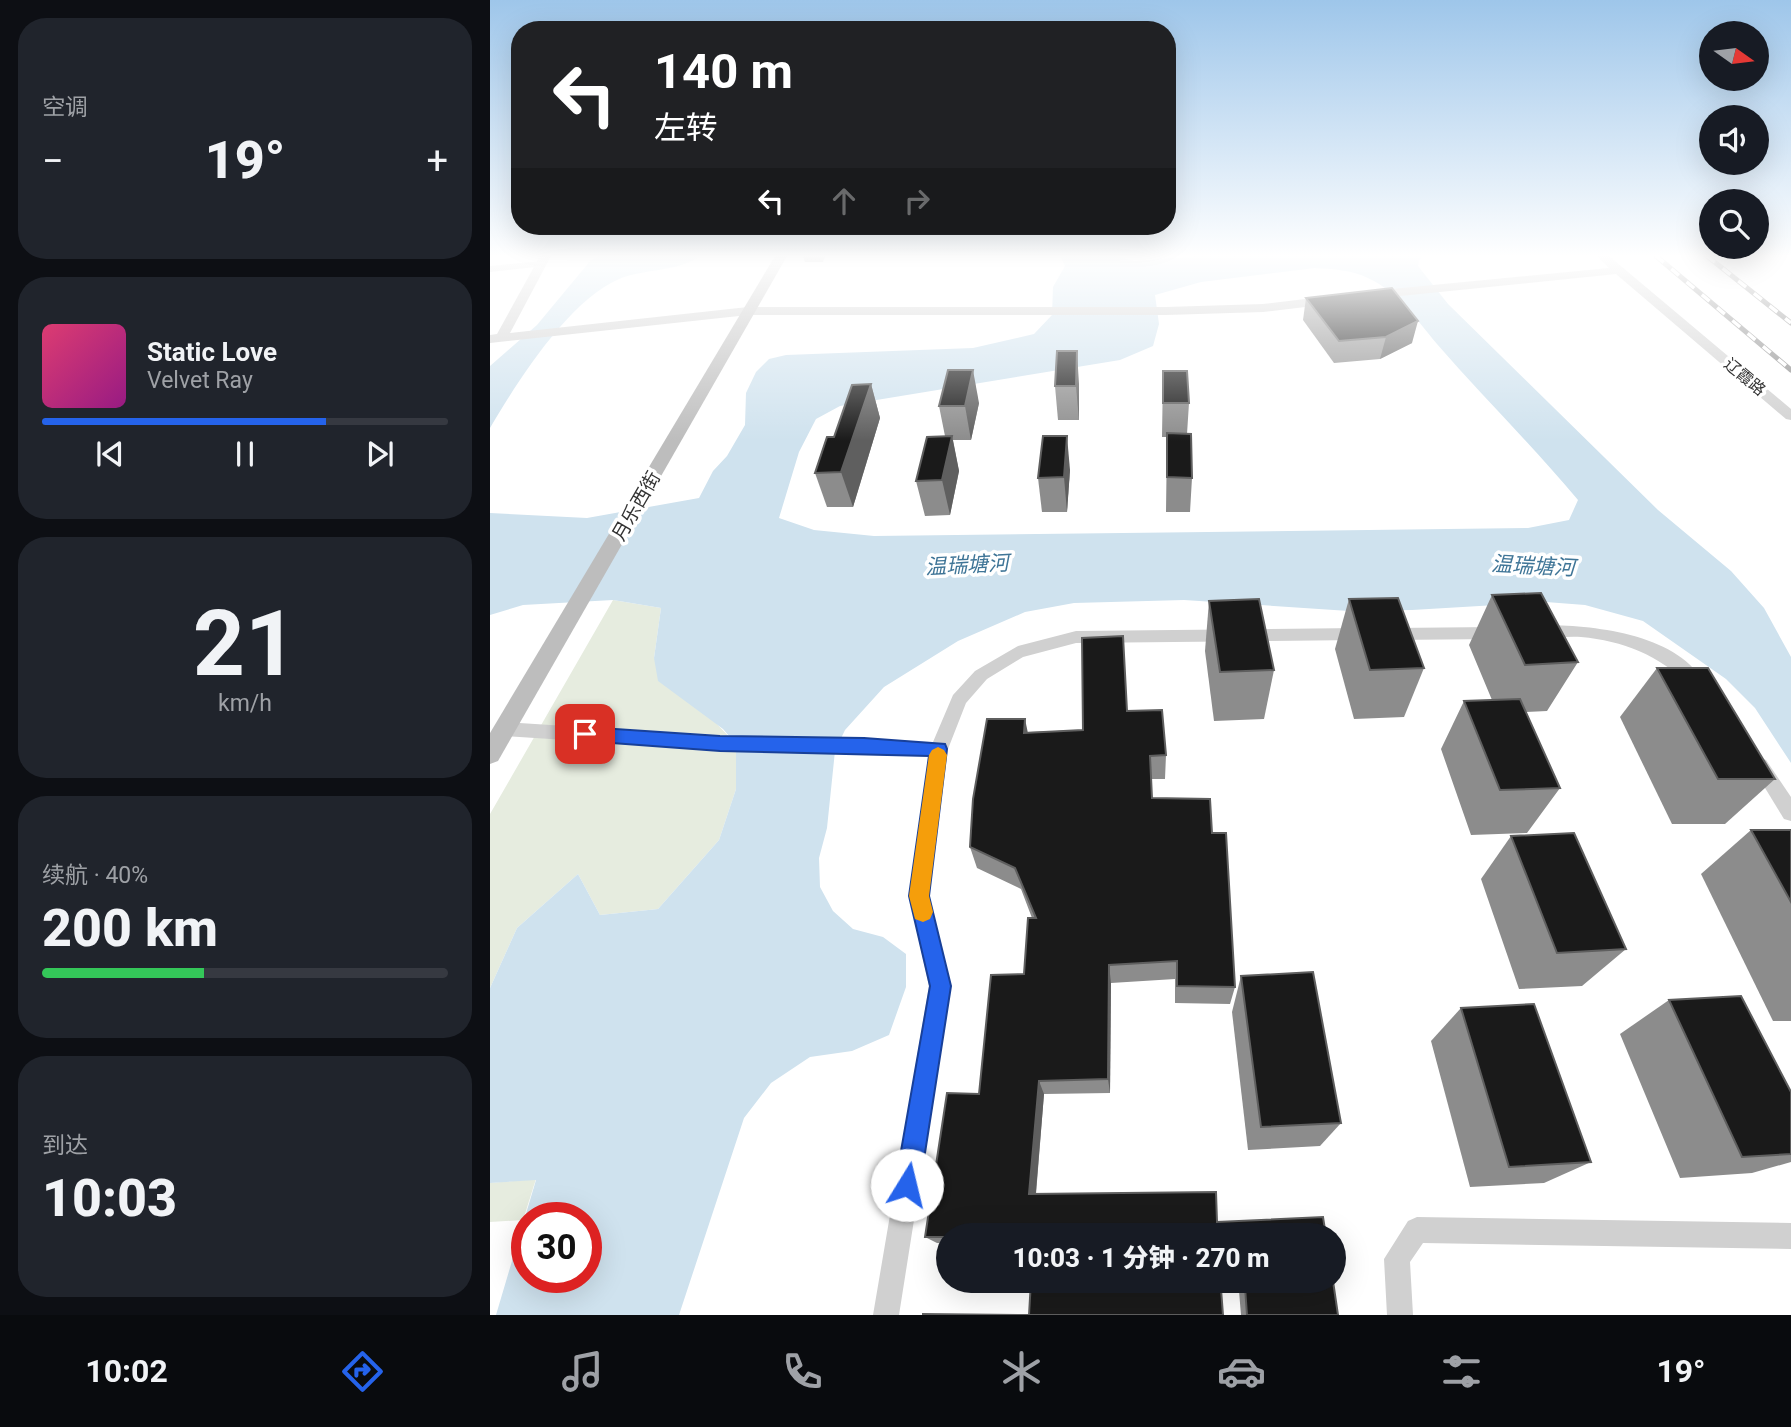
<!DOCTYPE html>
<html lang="zh">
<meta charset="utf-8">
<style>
body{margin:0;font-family:Roboto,"Noto Sans SC",sans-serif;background:#20242c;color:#f1f3f6;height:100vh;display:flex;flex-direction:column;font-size:26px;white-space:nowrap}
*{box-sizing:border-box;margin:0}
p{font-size:23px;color:#9ea1a6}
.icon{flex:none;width:38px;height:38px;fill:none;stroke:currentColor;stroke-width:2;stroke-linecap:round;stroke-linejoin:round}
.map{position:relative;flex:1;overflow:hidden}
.sheet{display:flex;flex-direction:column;gap:18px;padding:18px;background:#0d0f14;width:490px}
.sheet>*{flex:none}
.top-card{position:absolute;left:21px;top:21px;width:665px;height:214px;border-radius:28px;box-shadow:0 7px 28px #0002;background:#202124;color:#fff;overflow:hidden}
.needle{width:46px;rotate:104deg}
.tools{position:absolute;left:1209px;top:21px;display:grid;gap:14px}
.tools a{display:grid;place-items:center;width:70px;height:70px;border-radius:50%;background:#171b24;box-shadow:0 7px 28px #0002;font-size:35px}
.speed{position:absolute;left:21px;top:1202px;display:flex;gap:14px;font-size:35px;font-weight:700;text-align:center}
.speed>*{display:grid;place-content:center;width:91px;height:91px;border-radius:50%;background:#171b24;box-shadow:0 7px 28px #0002;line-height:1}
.speed .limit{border:10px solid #d22;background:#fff;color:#111}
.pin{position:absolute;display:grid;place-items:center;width:60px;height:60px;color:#fff;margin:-30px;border-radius:14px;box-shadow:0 4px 10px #0006}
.me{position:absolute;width:77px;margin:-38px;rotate:9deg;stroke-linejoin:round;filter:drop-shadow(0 0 5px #0008)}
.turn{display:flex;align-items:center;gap:24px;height:147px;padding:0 28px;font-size:32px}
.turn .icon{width:91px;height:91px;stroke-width:2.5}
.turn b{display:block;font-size:49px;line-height:60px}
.lanes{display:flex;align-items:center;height:66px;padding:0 28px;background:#0003;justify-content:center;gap:35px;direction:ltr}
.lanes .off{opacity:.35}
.big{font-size:52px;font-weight:800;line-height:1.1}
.sheet .widget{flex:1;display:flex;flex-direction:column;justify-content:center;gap:10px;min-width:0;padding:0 24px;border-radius:28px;background:#20242c}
.sheet .dial{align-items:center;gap:0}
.dial b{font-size:91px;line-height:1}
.song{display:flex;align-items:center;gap:21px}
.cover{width:84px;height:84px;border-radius:10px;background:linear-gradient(135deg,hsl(340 70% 55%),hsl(310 70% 35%))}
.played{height:7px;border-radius:4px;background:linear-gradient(90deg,#2563eb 70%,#363941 70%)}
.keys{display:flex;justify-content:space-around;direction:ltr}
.heat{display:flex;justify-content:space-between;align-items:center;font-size:38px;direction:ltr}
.charge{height:10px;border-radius:5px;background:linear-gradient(90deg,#34c759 40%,#363941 0)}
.trip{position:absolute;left:446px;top:1223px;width:410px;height:70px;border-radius:35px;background:#171b24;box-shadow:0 7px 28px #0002;font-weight:800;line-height:70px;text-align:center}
.tab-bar{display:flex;height:112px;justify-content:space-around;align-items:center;background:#090b0e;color:#9ea1a6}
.tab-bar .icon{width:49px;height:49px}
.tab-bar .active{color:#2563eb}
.tab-bar b{font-size:32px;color:#f1f3f6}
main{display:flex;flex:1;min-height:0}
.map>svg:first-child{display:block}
.green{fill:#e6ecdf}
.water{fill:#cfe2ee;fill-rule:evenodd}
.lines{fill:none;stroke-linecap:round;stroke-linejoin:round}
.minor{fill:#d0d0d0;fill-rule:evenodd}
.tertiary{fill:#d0d0d0;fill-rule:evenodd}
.secondary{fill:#bdbdbd;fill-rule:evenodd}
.rail-casing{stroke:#888;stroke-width:5}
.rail{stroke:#fff;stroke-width:3.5;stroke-dasharray:10;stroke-linecap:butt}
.wall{fill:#8c8c8c}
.shaded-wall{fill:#5f5f5f}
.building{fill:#1a1a1a;stroke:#5f5f5f;stroke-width:2}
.route{fill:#2563eb;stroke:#184099;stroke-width:2}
.slow{fill:#f59e0b}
.labels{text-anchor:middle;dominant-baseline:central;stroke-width:7;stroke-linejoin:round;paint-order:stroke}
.far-street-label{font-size:16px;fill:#333;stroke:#fff}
.street-label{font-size:19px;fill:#333;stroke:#fff}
.water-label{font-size:21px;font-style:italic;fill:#3f7597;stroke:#fff}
</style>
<main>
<section class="sheet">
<div class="widget"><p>空调</p>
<div class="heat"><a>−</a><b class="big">19°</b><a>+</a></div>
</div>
<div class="widget">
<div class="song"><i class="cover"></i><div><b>Static Love</b><p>Velvet Ray</p></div></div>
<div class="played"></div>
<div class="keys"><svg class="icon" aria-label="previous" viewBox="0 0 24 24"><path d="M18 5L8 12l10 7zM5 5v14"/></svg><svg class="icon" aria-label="pause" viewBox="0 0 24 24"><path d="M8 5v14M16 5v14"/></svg><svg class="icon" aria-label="next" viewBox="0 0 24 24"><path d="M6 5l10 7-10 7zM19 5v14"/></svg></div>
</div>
<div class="widget dial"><b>21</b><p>km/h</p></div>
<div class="widget"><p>续航 · 40%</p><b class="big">200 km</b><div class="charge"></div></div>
<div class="widget"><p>到达</p><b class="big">10:03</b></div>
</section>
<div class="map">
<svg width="1301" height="1315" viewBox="0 0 1301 1315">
<rect width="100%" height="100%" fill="#fff"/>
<!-- green -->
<g class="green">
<polygon points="123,600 171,608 164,658 246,744 246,789 229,840 168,909 110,915 88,874 27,928 0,988 0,814"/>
<polygon points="46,1179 33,1220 0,1222 0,1183"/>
</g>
<!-- water -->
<g class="water">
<path d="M 109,256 L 210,256 C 185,273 156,268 129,279 C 79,300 27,382 0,428 L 0,366 L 47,325 L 101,260 Z"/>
<path d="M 570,256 L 627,256 L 644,261 L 707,256 L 933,256 L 929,260 L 928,266 L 958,304 L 1168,510 L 1241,571 L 1274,608 L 1301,657 L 1301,763 L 1265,708 L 1236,679 L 1153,621 L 1095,605 L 1056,602 L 922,610 L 859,611 L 694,600 L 584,603 L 535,612 L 468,641 L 394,687 L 355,730 L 345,751 L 337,828 L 329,858 L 330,887 L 343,911 L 363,929 L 393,937 L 416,954 L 416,987 L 399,1035 L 362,1051 L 320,1057 L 281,1083 L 254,1118 L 189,1315 L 6,1315 L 46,1180 L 0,1183 L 0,988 L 27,928 L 88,874 L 110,915 L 168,909 L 229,840 L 246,789 L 246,744 L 233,729 L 168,681 L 164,658 L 171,608 L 123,600 L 33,605 L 0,615 L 0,513 L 97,518 L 209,498 L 223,471 L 237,456 L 255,425 L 256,393 L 266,372 L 279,359 L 296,355 L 483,348 L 544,334 L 562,315 L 563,287 L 575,266 ZM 825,268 C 843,269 862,270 878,278 C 908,292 927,320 947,344 C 993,397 1043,446 1088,500 L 1079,520 L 1038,528 L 384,536 L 324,530 L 289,518 L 309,452 L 326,419 L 350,406 L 630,360 L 663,346 L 669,324 L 665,295 L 711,282 ZM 37,1218 L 96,1218 L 96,1278 L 37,1278 Z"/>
</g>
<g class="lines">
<!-- minor -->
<g class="minor">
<polygon points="51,261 54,262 54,266 0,272 0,266"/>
<path d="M 1052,625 C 1101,625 1185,633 1213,681 L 1211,685 L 1199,685 C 1169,655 1133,641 1091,637 C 1077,636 1060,639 1047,635 L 1044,631 Z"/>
<polygon points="1005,627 1013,633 1005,639 902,640 894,634 902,628"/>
<polygon points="869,628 877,634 869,640 586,643 533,657 497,679 476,703 458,749 439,896 461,986 409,1315 383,1315 439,986 419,896 439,756 230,750 15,736 9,734 7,729 9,724 15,722 230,736 443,742 463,695 485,671 528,646 586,631"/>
<polygon points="1270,758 1276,760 1301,797 1301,821 1294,819 1261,765 1264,760"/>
<polygon points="927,1217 1301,1223 1301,1249 933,1243 920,1262 923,1315 897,1315 894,1259 918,1221"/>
</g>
<!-- tertiary -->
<g class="tertiary">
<polygon points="50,256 61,256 20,333 258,307 676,307 773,304 840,296 846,300 840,304 773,312 676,315 258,315 0,343 0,335 7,334"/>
<polygon points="1107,256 1119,256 1301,409 1301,420 1296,419 1126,274 881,299 875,295 881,291 1119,268"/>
</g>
<!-- secondary -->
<polygon class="secondary" points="285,256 297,256 8,761 0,764 0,733"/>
<defs>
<g id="rail">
<polyline points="1166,256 1301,370"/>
<polyline points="1217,256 1301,323"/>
</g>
</defs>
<!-- rail casing -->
<use href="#rail" class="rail-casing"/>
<!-- rail -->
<use href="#rail" class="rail"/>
</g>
<!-- wall -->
<g class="wall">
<polygon points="313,256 335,256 333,262 315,262"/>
<polygon points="816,298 922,343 890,359 844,363 813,320"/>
<polygon points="673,371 699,403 697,434 702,478 700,512 676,512 677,437 672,437"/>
<polygon points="381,384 390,418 363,507 337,507 325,473 344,437"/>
<polygon points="589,384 589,420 568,420 565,386"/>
<polygon points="489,403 481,440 463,440 469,471 460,515 435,516 426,481 455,436 449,406"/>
<polygon points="580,470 577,512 552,512 548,478"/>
<polygon points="1002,595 1088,662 1057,711 1036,712 1070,788 1037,833 981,835 951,749 974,701 1002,700 979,645"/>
<polygon points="859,599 934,668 914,717 864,719 845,649"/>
<polygon points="719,601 784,670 774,719 724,721 715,651"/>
<polygon points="1167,668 1285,779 1235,824 1182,824 1130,717"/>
<polygon points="637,711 676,755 675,779 661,779 662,798 722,833 745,987 740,1004 685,1003 685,979 621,983 620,1093 554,1094 546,1194 458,1236 458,1244 447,1243 435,1237 534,974 542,918 531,889 487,868 480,847 538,732 593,730"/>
<polygon points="1261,830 1301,830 1301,1021 1283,1021 1211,874"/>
<polygon points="1021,836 1136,949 1092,986 1029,989 991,879"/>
<polygon points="751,976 851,1123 830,1146 758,1150 742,1012"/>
<polygon points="1179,1000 1301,1092 1301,1162 1262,1173 1190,1178 1130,1034"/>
<polygon points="971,1008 1101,1162 1054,1183 980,1187 941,1041"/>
<polygon points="541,1281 843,1281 848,1315 751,1315 749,1291 539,1315"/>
</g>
<!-- shaded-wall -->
<g class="shaded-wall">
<polygon points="928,321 922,343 890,359 896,337"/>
<polygon points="587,351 589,384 589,420 586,386"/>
<polygon points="483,370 489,403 481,440 475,406"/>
<polygon points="381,384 390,418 363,507 351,472"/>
<polygon points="462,436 469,471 460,515 452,480"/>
<polygon points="577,436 580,470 577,512 574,477"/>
<polygon points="535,719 540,743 534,733"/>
<polygon points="619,965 621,983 620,1093 618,1079"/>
<polygon points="549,1081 554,1094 545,1203 539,1194"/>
</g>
<!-- building -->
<g class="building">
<polygon points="902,288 928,321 896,337 849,341 816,298"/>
<polygon points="567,351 587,351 586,386 565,386"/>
<polygon points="458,370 483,370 475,406 449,406"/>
<polygon points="673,371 697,371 699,403 673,403"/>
<polygon points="381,384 351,472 325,473 337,437 344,437 362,385"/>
<polygon points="677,433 701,434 702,478 677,477"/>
<polygon points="462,436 452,480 426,481 437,437"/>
<polygon points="553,436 577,436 574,477 548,478"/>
<polygon points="1051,593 1088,662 1035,665 1002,595"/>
<polygon points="908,598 934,668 880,670 859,599"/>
<polygon points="769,599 784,670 730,672 719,601"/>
<polygon points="633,636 637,711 672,710 676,755 660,756 662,798 720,799 722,833 736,833 745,987 687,986 687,961 619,965 618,1079 549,1081 539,1194 726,1192 727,1222 833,1217 836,1236 458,1236 458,1237 435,1237 457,1093 489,1094 501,975 534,974 538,918 546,918 525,868 480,847 483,799 497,719 535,719 534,733 593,730 592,638"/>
<polygon points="1167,668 1218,668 1285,779 1228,779"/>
<polygon points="1030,699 1070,788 1010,790 974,701"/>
<polygon points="1261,830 1301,830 1301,902"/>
<polygon points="1084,833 1136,949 1067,953 1021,836"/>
<polygon points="823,972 851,1123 771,1127 751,976"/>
<polygon points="1251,996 1301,1092 1301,1154 1252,1157 1179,1000"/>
<polygon points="1044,1004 1101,1162 1019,1167 971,1008"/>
<polygon points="541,1281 843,1281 848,1315 757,1315 755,1287 731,1289 733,1315 433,1315 433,1314 539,1315"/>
</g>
<!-- sky -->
<linearGradient id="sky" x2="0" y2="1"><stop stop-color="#9ec6ea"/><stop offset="0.58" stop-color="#fff"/><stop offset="1" stop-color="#fff" stop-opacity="0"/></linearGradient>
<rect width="1301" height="441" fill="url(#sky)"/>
<!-- route -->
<polygon class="route" points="95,727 230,736 374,738 455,744 457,749 439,896 461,986 430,1185 426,1194 417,1197 409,1194 405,1185 440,986 419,896 439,756 230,751 95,741 89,739 87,734 89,729"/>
<!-- slow -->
<polygon class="slow" points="448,747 454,750 457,755 439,896 443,912 440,919 433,922 425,919 419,896 439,755 442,750"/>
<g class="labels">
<!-- far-street labels -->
<g class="far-street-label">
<text transform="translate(1255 377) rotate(40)">辽霞路</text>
</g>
<!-- street labels -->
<g class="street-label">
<text transform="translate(146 506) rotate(-60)">月乐西街</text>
</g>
<!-- water labels -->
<g class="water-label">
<text transform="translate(477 565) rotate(-3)">温瑞塘河</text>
<text transform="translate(1043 566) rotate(3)">温瑞塘河</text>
</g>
</g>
</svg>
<div class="tools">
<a><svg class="needle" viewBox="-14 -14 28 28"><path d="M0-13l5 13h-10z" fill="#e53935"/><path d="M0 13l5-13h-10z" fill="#9ea1a6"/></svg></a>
<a><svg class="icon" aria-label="sound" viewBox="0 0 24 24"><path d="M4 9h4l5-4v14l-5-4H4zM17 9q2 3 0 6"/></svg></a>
<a><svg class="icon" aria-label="search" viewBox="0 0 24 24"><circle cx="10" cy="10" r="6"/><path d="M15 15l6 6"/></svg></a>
</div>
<div class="speed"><div class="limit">30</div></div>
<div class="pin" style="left:95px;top:734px;background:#d93025"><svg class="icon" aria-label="arrive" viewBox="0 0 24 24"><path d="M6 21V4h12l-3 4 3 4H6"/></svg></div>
<svg class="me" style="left:417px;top:1185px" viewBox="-20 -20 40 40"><circle r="19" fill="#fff"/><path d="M0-13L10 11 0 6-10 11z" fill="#2563eb"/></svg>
<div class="trip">10:03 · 1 分钟 · 270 m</div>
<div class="top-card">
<div class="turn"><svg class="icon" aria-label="left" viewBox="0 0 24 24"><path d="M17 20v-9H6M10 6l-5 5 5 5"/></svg><div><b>140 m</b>左转</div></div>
<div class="lanes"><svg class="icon" aria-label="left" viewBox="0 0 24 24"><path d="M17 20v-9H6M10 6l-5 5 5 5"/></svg><svg class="icon off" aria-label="ahead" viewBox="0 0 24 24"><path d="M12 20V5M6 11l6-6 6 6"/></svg><svg class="icon off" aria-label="right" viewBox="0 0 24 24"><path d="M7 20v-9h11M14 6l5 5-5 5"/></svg></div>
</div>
</div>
</main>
<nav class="tab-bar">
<b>10:02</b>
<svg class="icon active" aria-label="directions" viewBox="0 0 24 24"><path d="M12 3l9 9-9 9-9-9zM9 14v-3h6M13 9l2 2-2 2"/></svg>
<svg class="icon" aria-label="music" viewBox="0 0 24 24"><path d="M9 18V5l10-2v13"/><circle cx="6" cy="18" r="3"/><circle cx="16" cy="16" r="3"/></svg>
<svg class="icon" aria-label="phone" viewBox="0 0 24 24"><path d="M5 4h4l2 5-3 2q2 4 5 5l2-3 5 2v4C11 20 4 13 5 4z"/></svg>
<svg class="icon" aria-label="climate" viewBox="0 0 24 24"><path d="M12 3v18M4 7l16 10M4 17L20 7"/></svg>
<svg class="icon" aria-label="car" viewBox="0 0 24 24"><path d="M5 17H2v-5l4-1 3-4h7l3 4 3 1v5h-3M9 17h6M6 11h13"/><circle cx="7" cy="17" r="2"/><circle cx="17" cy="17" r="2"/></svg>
<svg class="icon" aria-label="filters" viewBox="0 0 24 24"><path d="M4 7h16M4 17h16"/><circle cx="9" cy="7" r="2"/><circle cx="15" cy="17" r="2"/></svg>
<b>19°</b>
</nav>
